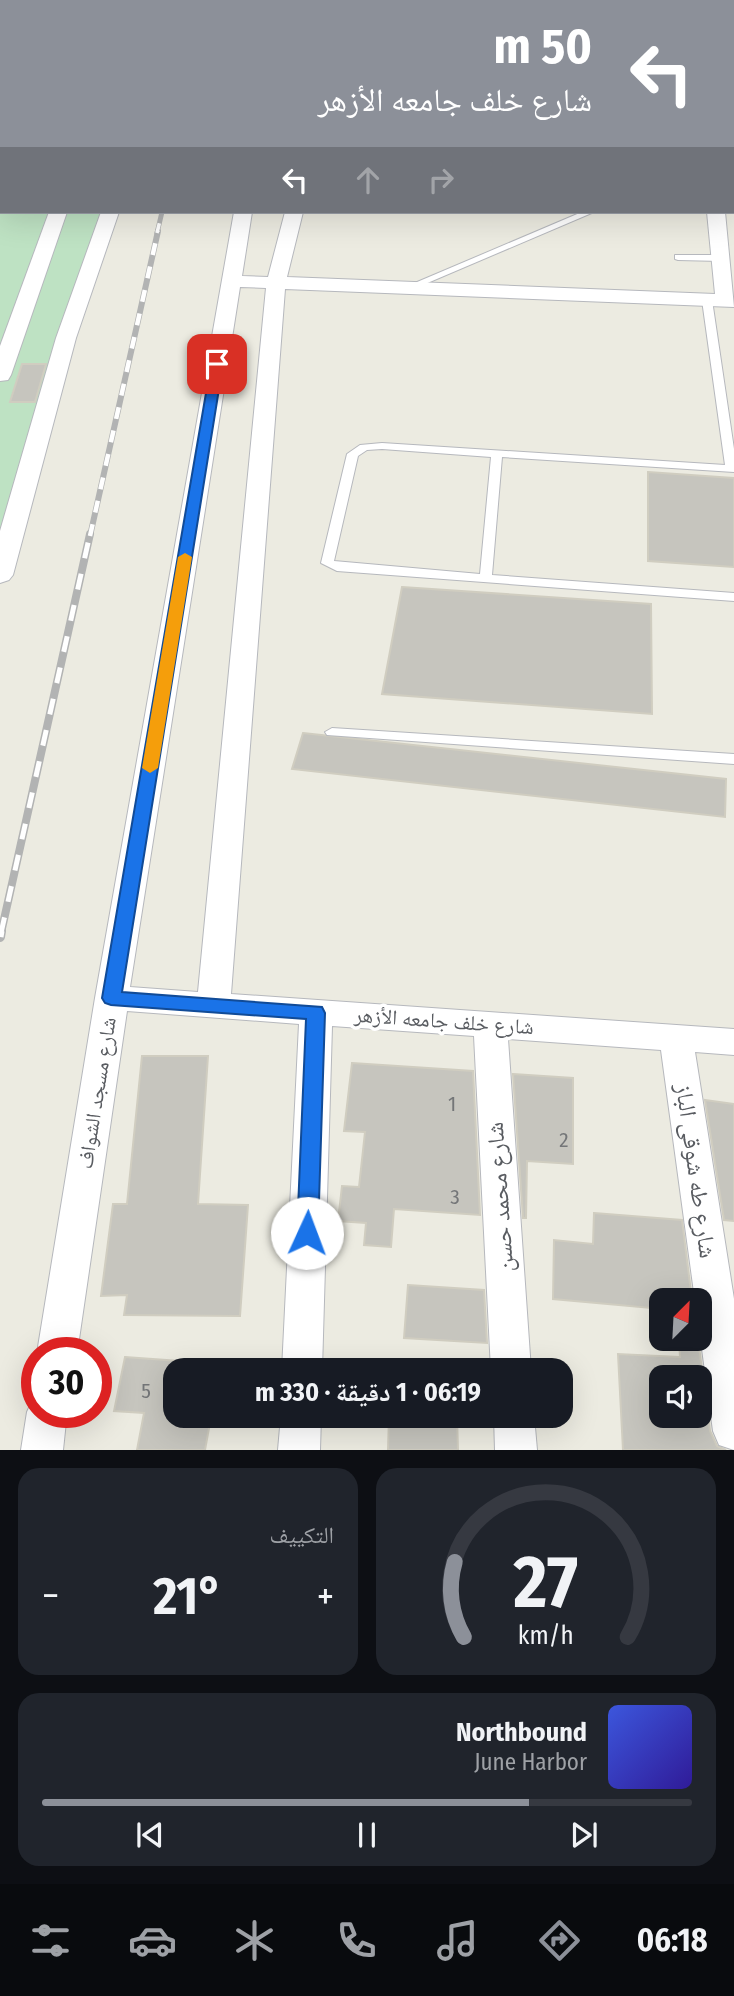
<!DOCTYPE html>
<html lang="ar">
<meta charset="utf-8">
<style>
body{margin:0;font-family:"Fira Sans Condensed","Noto Naskh Arabic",sans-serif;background:#20242c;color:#f1f3f6;direction:rtl;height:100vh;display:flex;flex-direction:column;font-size:26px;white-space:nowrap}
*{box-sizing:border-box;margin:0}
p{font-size:23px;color:#9ea1a6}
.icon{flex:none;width:38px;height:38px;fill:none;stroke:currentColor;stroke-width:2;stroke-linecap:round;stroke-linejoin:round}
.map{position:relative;height:1450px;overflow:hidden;direction:ltr}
.panel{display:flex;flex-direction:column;gap:18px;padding:18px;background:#0d0f14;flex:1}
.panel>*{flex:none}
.top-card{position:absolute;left:0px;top:0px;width:735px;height:214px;box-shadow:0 7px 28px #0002;direction:rtl;background:#8c9099;color:#fff;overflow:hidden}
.needle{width:46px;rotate:24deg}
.tools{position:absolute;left:649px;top:1288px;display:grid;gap:14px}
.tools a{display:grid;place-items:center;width:63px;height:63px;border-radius:14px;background:#171b24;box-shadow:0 7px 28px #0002;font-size:35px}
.speed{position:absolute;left:21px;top:1337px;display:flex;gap:14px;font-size:35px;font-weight:700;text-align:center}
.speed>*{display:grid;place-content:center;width:91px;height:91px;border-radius:50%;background:#171b24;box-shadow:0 7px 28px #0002;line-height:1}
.speed .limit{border:10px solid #d22;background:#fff;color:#111}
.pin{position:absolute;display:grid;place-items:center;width:60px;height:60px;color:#fff;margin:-30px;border-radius:14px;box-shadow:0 4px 10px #0006}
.me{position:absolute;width:77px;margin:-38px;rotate:2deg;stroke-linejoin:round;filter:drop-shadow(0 0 5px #0008)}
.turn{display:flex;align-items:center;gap:24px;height:147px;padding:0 28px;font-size:32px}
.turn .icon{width:91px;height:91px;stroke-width:2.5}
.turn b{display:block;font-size:49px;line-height:60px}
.lanes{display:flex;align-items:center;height:66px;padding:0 28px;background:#0003;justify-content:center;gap:35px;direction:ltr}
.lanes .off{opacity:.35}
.big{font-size:52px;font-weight:700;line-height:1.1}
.panel .tile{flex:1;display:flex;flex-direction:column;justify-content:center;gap:10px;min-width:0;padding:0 24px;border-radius:21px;background:#20242c}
.panel .dial{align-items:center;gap:0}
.dial svg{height:182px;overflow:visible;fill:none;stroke:#363941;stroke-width:7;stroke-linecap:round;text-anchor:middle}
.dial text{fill:#f1f3f6;stroke:none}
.song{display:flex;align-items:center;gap:21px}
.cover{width:84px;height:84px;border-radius:10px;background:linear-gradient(135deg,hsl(230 70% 55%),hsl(250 70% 35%))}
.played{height:7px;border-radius:4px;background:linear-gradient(90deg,#8c9099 75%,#363941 75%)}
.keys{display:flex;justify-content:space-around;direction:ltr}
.heat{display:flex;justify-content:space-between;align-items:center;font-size:38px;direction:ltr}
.panel .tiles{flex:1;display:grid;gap:18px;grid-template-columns:1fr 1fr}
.tile:last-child{grid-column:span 2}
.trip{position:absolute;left:163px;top:1358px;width:410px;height:70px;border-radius:21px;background:#171b24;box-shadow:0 7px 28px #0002;font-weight:700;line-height:70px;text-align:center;direction:rtl}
.tabs{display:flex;height:112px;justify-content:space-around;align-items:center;background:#090b0e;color:#9ea1a6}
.tabs .icon{width:49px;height:49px}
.tabs .selected{color:#8c9099}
.tabs b{font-size:32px;color:#f1f3f6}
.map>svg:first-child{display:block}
.green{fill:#bee2c3}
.building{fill:#c6c5be;stroke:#d0cdc0;stroke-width:2;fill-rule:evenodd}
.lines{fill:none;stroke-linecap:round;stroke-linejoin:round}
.lane-casing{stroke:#b6b8bd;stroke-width:2}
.street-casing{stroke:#b6b8bd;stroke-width:2}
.secondary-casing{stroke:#b7b9bf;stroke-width:2}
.primary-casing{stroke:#e8d45d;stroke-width:2}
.lane{fill:#fff;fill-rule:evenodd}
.street{fill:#fff;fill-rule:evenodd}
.secondary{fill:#fff;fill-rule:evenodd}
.primary{fill:#faf7a7;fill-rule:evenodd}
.rail-far3-casing{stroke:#b2b3b3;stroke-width:5}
.rail-far2-casing{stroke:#b2b3b3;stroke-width:6}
.rail-far1-casing{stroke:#b2b3b3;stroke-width:8}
.rail-casing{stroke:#b2b3b3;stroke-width:10}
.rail-far3{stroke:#fff;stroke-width:3.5;stroke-dasharray:10;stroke-linecap:butt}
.rail-far2{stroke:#fff;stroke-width:4.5;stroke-dasharray:12;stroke-linecap:butt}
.rail-far1{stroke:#fff;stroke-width:5;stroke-dasharray:16;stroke-linecap:butt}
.rail{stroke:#fff;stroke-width:7;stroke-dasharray:20;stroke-linecap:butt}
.route{fill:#1a73e8;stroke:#114b97;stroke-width:2}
.slow{fill:#f59e0b}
.labels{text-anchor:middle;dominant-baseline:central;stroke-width:7;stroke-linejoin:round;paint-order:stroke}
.street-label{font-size:21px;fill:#595c61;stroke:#fff}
.near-number-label{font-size:21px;fill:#747678}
.near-street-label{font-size:24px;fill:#595c61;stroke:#fff}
</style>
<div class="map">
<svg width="734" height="1450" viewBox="0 0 734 1450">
<rect width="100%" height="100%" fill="#ecebe1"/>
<!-- green -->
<polygon class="green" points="0,120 2,212 103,212 0,583"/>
<!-- building -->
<g class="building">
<polygon points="22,364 46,364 35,402 10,402"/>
<polygon points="648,472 734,478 734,567 648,561"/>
<polygon points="402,587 651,604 652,714 382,694"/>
<polygon points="303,733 726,779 725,817 292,769"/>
<polygon points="142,1056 208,1056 198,1204 248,1205 240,1316 124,1315 127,1295 101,1296 113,1204 127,1204"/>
<polygon points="352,1063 473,1071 480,1215 394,1209 391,1247 364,1245 366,1223 338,1221 342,1186 359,1187 365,1132 344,1131"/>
<polygon points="513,1074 573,1078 573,1164 527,1161 526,1218 523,1218"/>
<polygon points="705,1100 734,1104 734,1221 724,1220"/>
<polygon points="594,1213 682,1220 692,1300 662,1300 662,1309 553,1299 554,1240 593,1244"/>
<polygon points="408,1285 484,1290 487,1343 404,1338"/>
<path d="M 679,1339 L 698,1339 L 710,1431 L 717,1446 L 726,1450 L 623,1450 L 618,1354 L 680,1357 ZM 662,1377 L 700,1377 L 700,1416 L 662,1416 Z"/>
<polygon points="125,1357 193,1362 191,1370 175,1370 175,1416 183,1416 182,1421 210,1423 205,1450 137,1450 144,1413 114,1411"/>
<polygon points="389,1416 457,1416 458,1450 388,1450"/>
</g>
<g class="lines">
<defs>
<g id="lane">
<rect x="0" y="17" width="2" height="4"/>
<rect x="733" y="148" width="1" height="6"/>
<rect x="0" y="186" width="2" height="6"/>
<polygon points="0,199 2,200 2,206 0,205"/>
<polygon points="582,212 594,212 411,290 403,288"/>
<polygon points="675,255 721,255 726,258 721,261 678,260 675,259"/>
<path d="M 707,297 L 712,300 L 734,449 L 734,472 L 502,457 L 492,575 L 734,593 L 734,601 L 337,571 L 321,563 L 347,454 L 360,445 L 382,443 L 725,465 L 702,300 ZM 382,449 L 491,457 L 480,574 L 334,561 L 358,456 L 367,450 Z"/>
<polygon points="332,728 734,754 734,764 327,735 325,732"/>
</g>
<g id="street">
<polygon points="598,0 612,0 597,2"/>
<polygon points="662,0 694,0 695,2 663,2"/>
<rect x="733" y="2" width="1" height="8"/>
<polygon points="0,118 2,118 2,129 0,128"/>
<rect x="733" y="166" width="1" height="10"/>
<polygon points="49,212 67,212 11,375 8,380 0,381 0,346"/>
<polygon points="101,212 119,212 76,338 13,575 9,580 0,583 0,531 56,338"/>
<path d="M 234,212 L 252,212 L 242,276 L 268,277 L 285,212 L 303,212 L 287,277 L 715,294 L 707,212 L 725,212 L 734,307 L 285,289 L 231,994 L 734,1029 L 734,1055 L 695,1052 L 734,1299 L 734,1450 L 719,1445 L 713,1431 L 700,1334 L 700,1300 L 695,1300 L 661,1050 L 508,1039 L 531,1370 L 491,1370 L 474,1036 L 332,1026 L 322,1370 L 282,1370 L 299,1024 L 127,1011 L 77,1353 L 37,1353 L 95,998 ZM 240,287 L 266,288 L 198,992 L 130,987 Z"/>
<polygon points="37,1397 37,1412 67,1412 63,1450 21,1450 27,1412 33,1399"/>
<polygon points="281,1416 321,1416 320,1450 278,1450"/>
<polygon points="494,1416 534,1416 537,1450 495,1450"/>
</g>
<g id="secondary">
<polygon points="217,0 237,0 216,2"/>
<polygon points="417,0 437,0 415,2"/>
<rect x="0" y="47" width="2" height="12"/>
<rect x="733" y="77" width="1" height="14"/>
</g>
<g id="primary">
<rect x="0" y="32" width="2" height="12"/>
<rect x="733" y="89" width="1" height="14"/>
</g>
</defs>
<!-- lane casing -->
<use href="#lane" class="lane-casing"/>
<!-- street casing -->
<use href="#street" class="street-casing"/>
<!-- secondary casing -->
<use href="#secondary" class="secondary-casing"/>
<!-- primary casing -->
<use href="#primary" class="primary-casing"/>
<!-- lane -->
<use href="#lane" class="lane"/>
<!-- street -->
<use href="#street" class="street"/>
<!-- secondary -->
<use href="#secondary" class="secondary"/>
<!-- primary -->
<use href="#primary" class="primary"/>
<defs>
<g id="rail-far3">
<polyline points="270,2 272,0"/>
<polyline points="157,233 162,212"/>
</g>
<polyline id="rail-far2" points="90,536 158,231"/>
<polyline id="rail-far1" points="1,933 90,534"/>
<polyline id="rail" points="0,937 1,931"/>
</defs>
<!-- rail-far3 casing -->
<use href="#rail-far3" class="rail-far3-casing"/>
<!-- rail-far2 casing -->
<use href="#rail-far2" class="rail-far2-casing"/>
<!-- rail-far1 casing -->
<use href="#rail-far1" class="rail-far1-casing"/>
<!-- rail casing -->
<use href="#rail" class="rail-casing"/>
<!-- rail-far3 -->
<use href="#rail-far3" class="rail-far3"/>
<!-- rail-far2 -->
<use href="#rail-far2" class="rail-far2"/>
<!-- rail-far1 -->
<use href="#rail-far1" class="rail-far1"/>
<!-- rail -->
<use href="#rail" class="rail"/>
</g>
<!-- route -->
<polygon class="route" points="217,361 223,364 122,992 322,1007 325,1013 318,1233 315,1239 307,1242 300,1239 297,1233 306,1019 111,1005 105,1003 102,998 211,364"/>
<!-- slow -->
<polygon class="slow" points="185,553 192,557 158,768 150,773 142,768 178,557"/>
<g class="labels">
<!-- street labels -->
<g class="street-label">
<text transform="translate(444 1021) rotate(4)">شارع خلف جامعه الأزهر</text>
<text transform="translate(97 1093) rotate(-81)">شارع مسجد الشواف</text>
</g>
<!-- near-number labels -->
<g class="near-number-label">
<text x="452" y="1104">1</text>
<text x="564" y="1140">2</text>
<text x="455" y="1197">3</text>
<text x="146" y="1391">5</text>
</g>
<!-- near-street labels -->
<g class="near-street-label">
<text transform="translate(696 1171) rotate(82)">شارع طه شوقى الباز</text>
<text transform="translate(500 1197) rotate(-94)">شارع محمد حسن</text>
</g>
</g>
</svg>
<div class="tools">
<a><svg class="needle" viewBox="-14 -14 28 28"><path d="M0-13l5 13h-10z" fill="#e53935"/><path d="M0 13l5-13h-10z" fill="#9ea1a6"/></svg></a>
<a><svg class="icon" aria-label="sound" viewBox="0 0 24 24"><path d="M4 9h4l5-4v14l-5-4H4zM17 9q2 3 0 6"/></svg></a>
</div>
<div class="speed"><div class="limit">30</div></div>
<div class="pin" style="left:217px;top:364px;background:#d93025"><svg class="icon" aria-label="arrive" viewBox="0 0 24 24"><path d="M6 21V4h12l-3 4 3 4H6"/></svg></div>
<svg class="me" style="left:307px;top:1233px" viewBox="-20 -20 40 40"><circle r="19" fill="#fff"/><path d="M0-13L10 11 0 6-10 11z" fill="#1a73e8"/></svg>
<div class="trip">06:19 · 1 دقيقة · 330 m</div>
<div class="top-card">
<div class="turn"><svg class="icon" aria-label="left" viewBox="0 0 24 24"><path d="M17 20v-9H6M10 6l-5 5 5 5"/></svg><div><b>50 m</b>شارع خلف جامعه الأزهر</div></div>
<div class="lanes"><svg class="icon" aria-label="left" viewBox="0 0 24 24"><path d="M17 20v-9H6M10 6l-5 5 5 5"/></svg><svg class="icon off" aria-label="ahead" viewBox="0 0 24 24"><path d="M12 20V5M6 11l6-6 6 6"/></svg><svg class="icon off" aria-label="right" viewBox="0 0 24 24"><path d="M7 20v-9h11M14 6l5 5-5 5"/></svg></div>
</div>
</div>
<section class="panel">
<div class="tiles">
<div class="tile dial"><svg viewBox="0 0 100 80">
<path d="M14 69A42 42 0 1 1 86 69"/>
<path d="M14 69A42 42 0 0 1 10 36" stroke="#8c9099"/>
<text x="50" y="56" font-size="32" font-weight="700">27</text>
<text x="50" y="72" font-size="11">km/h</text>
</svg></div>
<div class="tile"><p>التكييف</p>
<div class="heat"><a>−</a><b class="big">21°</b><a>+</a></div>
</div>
<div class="tile">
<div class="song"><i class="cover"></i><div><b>Northbound</b><p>June Harbor</p></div></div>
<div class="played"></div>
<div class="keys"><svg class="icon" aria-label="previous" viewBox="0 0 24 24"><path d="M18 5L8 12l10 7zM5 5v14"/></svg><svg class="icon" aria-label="pause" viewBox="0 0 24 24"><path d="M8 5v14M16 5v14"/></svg><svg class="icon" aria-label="next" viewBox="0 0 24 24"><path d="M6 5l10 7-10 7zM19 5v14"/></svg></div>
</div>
</div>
</section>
<nav class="tabs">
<b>06:18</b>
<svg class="icon selected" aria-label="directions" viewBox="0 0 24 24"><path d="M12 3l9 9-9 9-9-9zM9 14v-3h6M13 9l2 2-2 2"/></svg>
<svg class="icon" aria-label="music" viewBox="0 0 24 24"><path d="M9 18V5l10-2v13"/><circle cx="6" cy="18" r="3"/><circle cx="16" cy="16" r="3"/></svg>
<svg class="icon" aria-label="phone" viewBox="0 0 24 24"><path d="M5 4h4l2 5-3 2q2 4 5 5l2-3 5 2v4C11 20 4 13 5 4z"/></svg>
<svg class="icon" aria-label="climate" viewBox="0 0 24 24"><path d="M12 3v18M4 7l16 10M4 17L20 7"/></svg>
<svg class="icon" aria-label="car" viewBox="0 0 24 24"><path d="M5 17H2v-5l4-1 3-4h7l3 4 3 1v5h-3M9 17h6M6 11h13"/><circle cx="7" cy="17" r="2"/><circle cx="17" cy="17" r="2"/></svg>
<svg class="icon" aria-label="filters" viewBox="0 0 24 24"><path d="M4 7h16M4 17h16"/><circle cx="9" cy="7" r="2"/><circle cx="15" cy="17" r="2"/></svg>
</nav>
